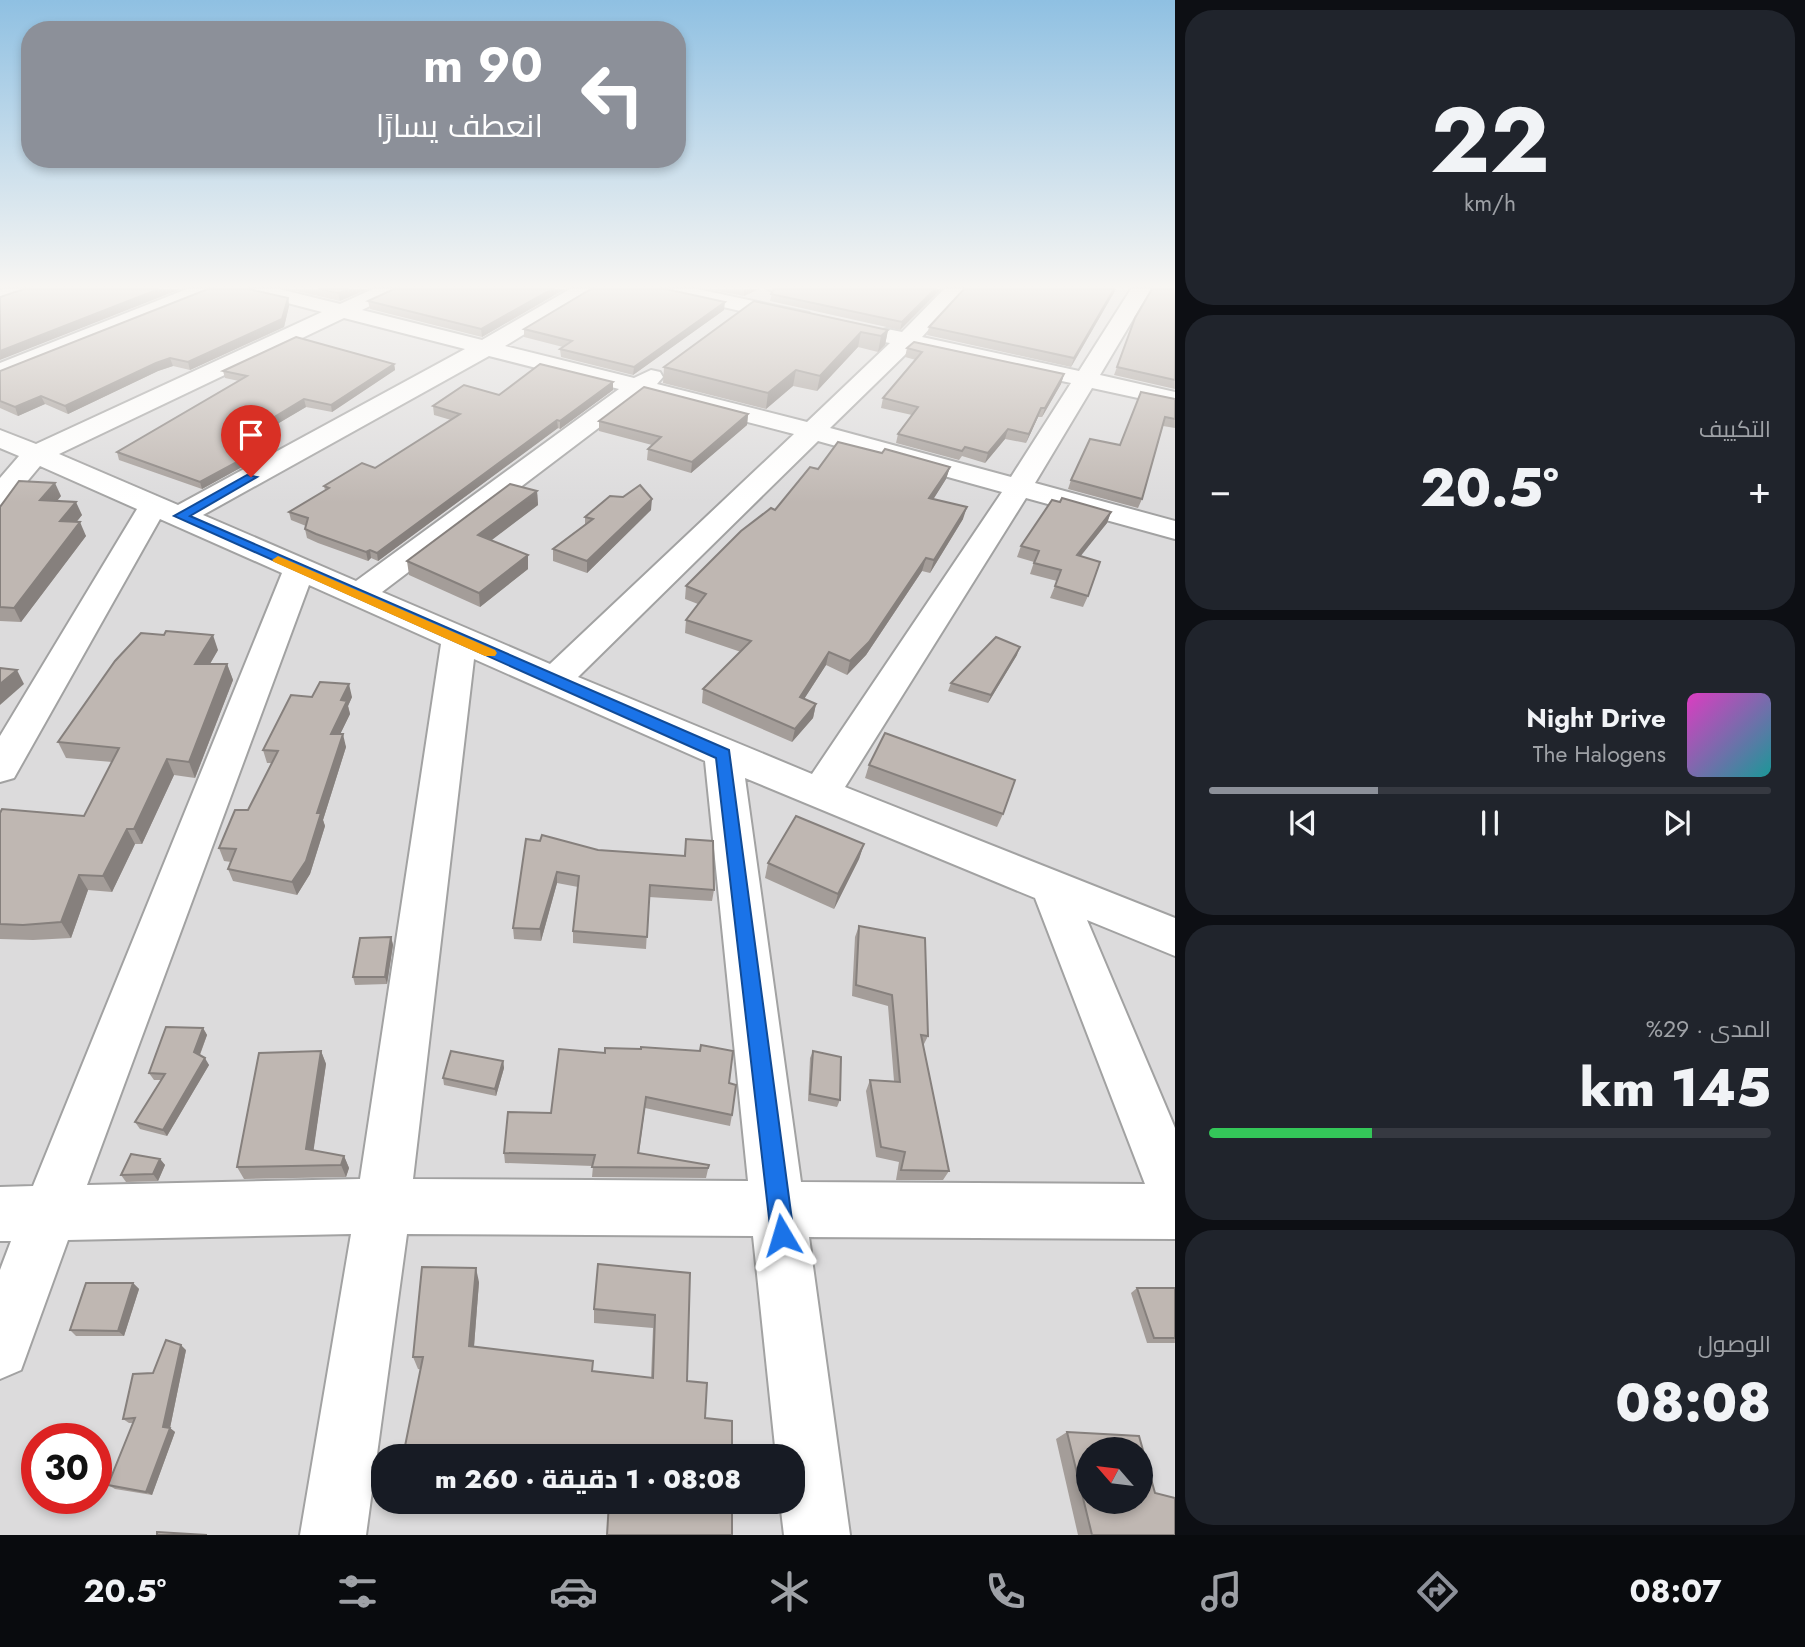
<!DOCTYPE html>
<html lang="ar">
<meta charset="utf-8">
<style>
body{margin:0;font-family:Jost,Cairo,sans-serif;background:#20242c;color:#f1f3f6;direction:rtl;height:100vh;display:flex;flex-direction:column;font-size:26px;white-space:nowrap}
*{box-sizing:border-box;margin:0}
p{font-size:23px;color:#9ea1a6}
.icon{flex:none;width:38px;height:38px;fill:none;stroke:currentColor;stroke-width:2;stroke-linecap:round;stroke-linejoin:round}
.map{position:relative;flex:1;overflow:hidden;direction:ltr}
.side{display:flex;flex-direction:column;gap:10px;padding:10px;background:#0d0f14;width:630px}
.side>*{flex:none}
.hud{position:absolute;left:21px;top:21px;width:665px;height:147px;border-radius:28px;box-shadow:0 4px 10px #0003;direction:rtl;background:#8c9099;color:#fff;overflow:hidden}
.needle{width:46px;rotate:298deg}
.buttons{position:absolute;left:1076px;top:1437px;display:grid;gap:14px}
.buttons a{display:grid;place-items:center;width:77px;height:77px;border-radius:50%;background:#171b24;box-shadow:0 4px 10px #0003;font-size:35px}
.speed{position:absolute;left:21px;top:1423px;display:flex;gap:14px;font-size:35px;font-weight:700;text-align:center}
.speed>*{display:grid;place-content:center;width:91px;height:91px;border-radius:50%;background:#171b24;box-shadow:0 4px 10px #0003;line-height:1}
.speed .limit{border:10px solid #d22;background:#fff;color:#111}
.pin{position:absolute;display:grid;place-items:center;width:60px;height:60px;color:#fff;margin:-72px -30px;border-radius:50% 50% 50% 0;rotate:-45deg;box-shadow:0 0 7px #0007}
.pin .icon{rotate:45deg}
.me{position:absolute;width:77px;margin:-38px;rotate:353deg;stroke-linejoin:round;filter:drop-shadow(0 0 5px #0008)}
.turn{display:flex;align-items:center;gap:24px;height:147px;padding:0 28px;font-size:32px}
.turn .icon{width:91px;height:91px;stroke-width:2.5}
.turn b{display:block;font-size:49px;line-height:60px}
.big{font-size:52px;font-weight:800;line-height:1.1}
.side .card{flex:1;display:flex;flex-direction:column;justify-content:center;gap:10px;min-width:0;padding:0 24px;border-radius:28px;background:#20242c}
.side .dial{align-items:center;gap:0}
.dial b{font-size:91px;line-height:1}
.song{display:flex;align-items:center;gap:21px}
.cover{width:84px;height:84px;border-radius:10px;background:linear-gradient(135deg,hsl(310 70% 55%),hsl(180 70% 35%))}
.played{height:7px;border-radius:4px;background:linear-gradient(90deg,#8c9099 30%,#363941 30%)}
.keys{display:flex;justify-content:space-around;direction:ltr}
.heat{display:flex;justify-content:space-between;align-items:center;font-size:38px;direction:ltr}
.charge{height:10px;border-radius:5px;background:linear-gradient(90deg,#34c759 29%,#363941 0)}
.trip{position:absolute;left:371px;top:1444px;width:434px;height:70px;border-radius:28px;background:#171b24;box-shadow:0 4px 10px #0003;font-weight:800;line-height:70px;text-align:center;direction:rtl}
.tabs{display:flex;height:112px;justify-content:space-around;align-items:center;background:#090b0e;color:#9ea1a6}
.tabs .icon{width:49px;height:49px}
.tabs .active{color:#8c9099}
.tabs b{font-size:32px;color:#f1f3f6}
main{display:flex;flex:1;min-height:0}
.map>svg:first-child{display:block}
.residential{fill:#dcdbdc;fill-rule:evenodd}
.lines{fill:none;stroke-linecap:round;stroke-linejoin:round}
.minor-casing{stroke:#a2a2a2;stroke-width:4}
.minor{fill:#fff;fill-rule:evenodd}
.wall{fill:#a49d99}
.shaded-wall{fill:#86807d}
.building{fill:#bfb7b2;stroke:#86807d;stroke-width:2;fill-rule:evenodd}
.route{fill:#1a73e8;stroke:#114b97;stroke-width:2}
.slow{fill:#f59e0b}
</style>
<main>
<section class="side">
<div class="card dial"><b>22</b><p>km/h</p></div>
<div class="card"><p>التكييف</p>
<div class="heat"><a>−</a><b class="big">20.5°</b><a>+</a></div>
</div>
<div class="card">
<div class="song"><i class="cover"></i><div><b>Night Drive</b><p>The Halogens</p></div></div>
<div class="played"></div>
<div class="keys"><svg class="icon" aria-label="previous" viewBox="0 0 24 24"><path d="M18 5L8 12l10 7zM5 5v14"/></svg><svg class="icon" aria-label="pause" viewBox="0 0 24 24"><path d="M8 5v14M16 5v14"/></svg><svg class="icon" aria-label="next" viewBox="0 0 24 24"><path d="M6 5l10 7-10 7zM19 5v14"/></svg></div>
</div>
<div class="card"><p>المدى · 29%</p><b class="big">145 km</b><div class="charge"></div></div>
<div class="card"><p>الوصول</p><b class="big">08:08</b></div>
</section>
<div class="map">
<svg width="1175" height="1535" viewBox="0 0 1175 1535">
<rect width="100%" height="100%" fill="#efebe5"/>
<!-- residential -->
<path class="residential" d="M 0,289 L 1175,289 L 1175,1535 L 0,1535 ZM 37,1438 L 96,1438 L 96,1498 L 37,1498 ZM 1088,1449 L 1141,1449 L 1141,1502 L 1088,1502 ZM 383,1456 L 793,1456 L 793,1502 L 383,1502 Z"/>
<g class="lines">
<defs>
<g id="minor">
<polygon points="3,289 31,289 28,293 0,303 0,290"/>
<polygon points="187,289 214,289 211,293 0,378 0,363"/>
<path d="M 246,289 L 279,289 L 340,304 L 373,289 L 399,289 L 396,293 L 362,310 L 482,340 L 570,289 L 594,289 L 591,293 L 505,346 L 634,378 L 651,370 L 660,372 L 663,377 L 657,384 L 807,422 L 890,343 L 879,341 L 876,336 L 879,331 L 887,329 L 902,332 L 944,289 L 965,289 L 922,337 L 1079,371 L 1131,289 L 1151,289 L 1100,375 L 1175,392 L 1175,406 L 1092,388 L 1035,483 L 1175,521 L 1175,539 L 1026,498 L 845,787 L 1175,918 L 1175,956 L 1087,920 L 1175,1128 L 1175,1239 L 809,1237 L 850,1535 L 784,1535 L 780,1502 L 793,1502 L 793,1456 L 776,1456 L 753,1236 L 407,1234 L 366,1535 L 300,1535 L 351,1234 L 68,1240 L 21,1370 L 0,1379 L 0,1270 L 11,1241 L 0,1241 L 0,1187 L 33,1186 L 282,573 L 160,519 L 14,778 L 0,782 L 0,736 L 137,509 L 40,466 L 10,502 L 0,505 L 0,478 L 19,456 L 0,448 L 0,430 L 36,444 L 322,312 L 249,293 ZM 344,318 L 465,349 L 178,505 L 59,454 ZM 912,348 L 1071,383 L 1011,477 L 830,428 ZM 489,356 L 619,389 L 356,581 L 203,515 ZM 642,395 L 794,434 L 550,664 L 382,592 ZM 818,441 L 1002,492 L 812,774 L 578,677 ZM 309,585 L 441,644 L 360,1179 L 87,1185 ZM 474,659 L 705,761 L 748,1181 L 413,1179 ZM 745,778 L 1035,898 L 1145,1184 L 801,1182 Z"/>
<polygon points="660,289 697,289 809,313 812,318 809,323 801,325 663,293"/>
</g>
</defs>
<!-- minor casing -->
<use href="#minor" class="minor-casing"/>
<!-- minor -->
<use href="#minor" class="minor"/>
</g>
<!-- wall -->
<g class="wall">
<polygon points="288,289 368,289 340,301"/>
<polygon points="565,289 482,337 370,309 368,301"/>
<polygon points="707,289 759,289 744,296"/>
<polygon points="764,289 941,289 900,330 770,301 772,293"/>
<polygon points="964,289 1116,289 1071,367 927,335 929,327"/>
<polygon points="1175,289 1175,389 1114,375 1135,318"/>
<polygon points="288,298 289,306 284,327 190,370 173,366 158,371 68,414 45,404 18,416 0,408 0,371"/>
<polygon points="754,301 888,330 885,345 878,352 858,347 817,391 793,386 766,409 663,383 664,367"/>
<polygon points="724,310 633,375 561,357 560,349 563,347 524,337 524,329"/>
<polygon points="907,348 1064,374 1061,384 1042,417 1038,417 1026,443 1005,439 985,463 962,456 959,460 896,443 898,434 912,415 881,408 883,398 916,360 905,357"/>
<polygon points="394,364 395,370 332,412 306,407 253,438 270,444 271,451 202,489 119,460 117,452 239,381 225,378 223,371"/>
<polygon points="613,382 613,390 560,429 558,428 378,561 371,558 368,561 318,543 307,538 305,529 306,526 291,520 289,512 325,490 324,486 375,468 451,420 434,415 433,406 499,395"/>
<polygon points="1175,399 1175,428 1163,426 1142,499 1138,508 1068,489 1071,480 1120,445"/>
<polygon points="748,414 747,425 691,473 647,460 648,449 652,445 599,431 599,421"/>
<polygon points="882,453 950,467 946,479 933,499 963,519 930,573 922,571 866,655 847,675 826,665 804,699 816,704 813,718 792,742 702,703 703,689 741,652 685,633 686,620 698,604 685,599 686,586 775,510 818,469"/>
<polygon points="537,491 538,505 491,540 528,569 480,607 409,575 407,561"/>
<polygon points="61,496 57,501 82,515 76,522 86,536 21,622 0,621 0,507"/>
<polygon points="1060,502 1111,512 1107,523 1080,556 1088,596 1083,607 1050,598 1057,581 1030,574 1034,562 1017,557 1021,546"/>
<polygon points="651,510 587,573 553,561 553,549 585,525 585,517"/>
<polygon points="218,650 210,664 227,664 233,680 195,778 174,775 142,844 135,844 112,892 88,890 71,938 33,940 0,939 0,813 84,816 112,762 66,758 58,742"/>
<polygon points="1017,655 988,703 948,691 951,683"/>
<polygon points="312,697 352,697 348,706 350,714 340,734 346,747 323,820 325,826 310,874 297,895 233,881 228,869 231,862 224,861 219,848 248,810 272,763 267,763 263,750"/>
<polygon points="869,765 1003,814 997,827 865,778"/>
<polygon points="526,839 598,850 684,856 686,839 714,890 712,901 649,897 646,949 573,943 573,931 578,887 557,883 541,941 514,939 513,928"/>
<polygon points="864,844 859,859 834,909 765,878 768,863"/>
<polygon points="859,926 928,1036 923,1046 949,1171 943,1180 896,1180 899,1162 876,1157 866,1091 870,1080 894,1081 888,1006 852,996 855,937"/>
<polygon points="391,937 393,945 387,984 355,985 353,977"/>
<polygon points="203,1028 207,1035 200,1055 209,1065 167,1136 140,1129 135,1122 161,1080 154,1080 149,1073"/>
<polygon points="321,1051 326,1064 313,1151 344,1156 349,1168 346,1177 244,1179 237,1167"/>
<polygon points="813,1051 840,1100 837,1107 808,1101 810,1058"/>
<polygon points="503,1061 504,1068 496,1096 444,1085 443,1078"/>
<polygon points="729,1083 732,1115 730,1126 645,1108 639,1153 709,1165 706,1178 592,1177 593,1166 505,1163 504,1153 551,1113"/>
<polygon points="160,1159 165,1165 158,1181 126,1182 121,1175"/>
<polygon points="690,1273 687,1381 705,1418 418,1369 413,1357 479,1282 474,1346 593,1372 651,1378 653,1328 594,1323 594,1309"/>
<polygon points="133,1283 139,1289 124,1336 76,1336 70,1330"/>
<polygon points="1137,1288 1175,1288 1175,1343 1147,1343 1131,1293"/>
<polygon points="186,1350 170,1428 175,1432 152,1495 115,1489 108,1485 133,1423 129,1423 123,1419 153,1373"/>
<polygon points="1067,1432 1155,1493 1175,1535 1078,1535 1056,1439"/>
<polygon points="589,1502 732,1502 609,1504"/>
</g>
<!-- shaded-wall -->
<g class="shaded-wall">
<polygon points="159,289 181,289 0,360 0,351"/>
<polygon points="349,289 368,289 340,301 338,293"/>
<polygon points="552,289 565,289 482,337 481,329"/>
<polygon points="744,289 759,289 744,296"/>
<polygon points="935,289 941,289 900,330 902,322"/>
<polygon points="1114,289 1116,289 1071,367 1074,358"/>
<polygon points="288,298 289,306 284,327 190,370 188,362"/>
<polygon points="725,302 724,310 633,375 634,367"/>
<polygon points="888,330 885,345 878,352 881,336"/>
<polygon points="861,332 858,347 817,391 820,376"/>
<polygon points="170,358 173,366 158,371 68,414 65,406 156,363"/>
<polygon points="394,364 395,370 332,412 331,405"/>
<polygon points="796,370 793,386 766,409 768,393"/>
<polygon points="1064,374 1061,384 1042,417 1045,408"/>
<polygon points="613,382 613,390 560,429 560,421"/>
<polygon points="41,396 45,404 18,416 15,407"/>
<polygon points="304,399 306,407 247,442 245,435"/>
<polygon points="1041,408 1038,417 1026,443 1029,434"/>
<polygon points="748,414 747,425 691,473 692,462"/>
<polygon points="557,420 558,428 378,561 377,553"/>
<polygon points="1008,429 1005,439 985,463 988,453"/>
<polygon points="270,444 271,451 202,489 200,482"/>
<polygon points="950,467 946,479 926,511 929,498"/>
<polygon points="55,483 61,496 46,514 40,500"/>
<polygon points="537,491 538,505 480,549 478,535"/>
<polygon points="652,499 651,510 587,573 587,561"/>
<polygon points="76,502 82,515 66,535 60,521"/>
<polygon points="967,507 963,519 930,573 934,560"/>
<polygon points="1111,512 1107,523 1072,567 1077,555"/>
<polygon points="80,522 86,536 21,622 14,608"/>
<polygon points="370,550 371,558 368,561 366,552"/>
<polygon points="528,555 528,569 480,607 479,593"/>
<polygon points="926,558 922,571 866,655 847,675 850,661"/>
<polygon points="213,635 218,650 201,679 195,664"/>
<polygon points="1020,647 1017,655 988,703 991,695"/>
<polygon points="829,652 826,665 797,710 800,697"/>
<polygon points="227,664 233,680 195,778 189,762"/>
<polygon points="17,670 24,684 0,705 0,684"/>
<polygon points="349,684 352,697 348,706 350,714 334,747 331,734 341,700"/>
<polygon points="816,704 813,718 792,742 795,729"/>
<polygon points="343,734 346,747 323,820 325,826 310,874 297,895 292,882 317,813"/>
<polygon points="167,759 174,775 142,844 134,829"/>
<polygon points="127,829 135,844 112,892 103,876"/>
<polygon points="864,844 859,859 834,909 838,894"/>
<polygon points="557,872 557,883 541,941 540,929"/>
<polygon points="79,875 88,890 71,938 61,922"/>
<polygon points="391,937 393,945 387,984 385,977"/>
<polygon points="203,1028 207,1035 198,1059 194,1052"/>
<polygon points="321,1051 326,1064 312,1161 306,1149"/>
<polygon points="205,1058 209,1065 167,1136 163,1130"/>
<polygon points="503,1061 504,1068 496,1096 495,1089"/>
<polygon points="344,1156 349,1168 346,1177 341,1165"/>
<polygon points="160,1159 165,1165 158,1181 153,1174"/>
<polygon points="476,1268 479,1282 473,1359 469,1346"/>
<polygon points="133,1283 139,1289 124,1336 118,1331"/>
<polygon points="181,1345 186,1350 170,1428 175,1432 152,1495 146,1492 163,1427"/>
</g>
<!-- building -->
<g class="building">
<polygon points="24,289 159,289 0,351 0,297"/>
<polygon points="208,289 249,289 288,298 282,319 188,362 170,358 156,363 65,406 41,396 15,407 0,401 0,371"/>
<polygon points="318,289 349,289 338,293"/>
<polygon points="394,289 552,289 481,329 368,301"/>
<polygon points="591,289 666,289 725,302 634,367 560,349 572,341 524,329"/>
<polygon points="774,289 935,289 902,322 771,294"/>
<polygon points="964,289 1114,289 1074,358 929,327"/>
<polygon points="1152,289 1175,289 1175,380 1117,367 1135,318"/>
<polygon points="754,301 888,330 881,336 861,332 820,376 796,370 768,393 664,367"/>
<polygon points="296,337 394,364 331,405 304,399 245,435 270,444 200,482 117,452 247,376 223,371"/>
<polygon points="914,342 1064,374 1045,408 1041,408 1029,434 1008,429 988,453 965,447 962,451 898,434 918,407 883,398 922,352 907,348"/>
<polygon points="540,364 613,382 560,421 557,420 377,553 370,550 366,552 316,534 305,529 308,518 289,512 329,488 324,486 362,463 375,468 460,414 433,406 464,385 499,395"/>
<polygon points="644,387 748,414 692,462 648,449 661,437 599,421"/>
<polygon points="1141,392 1175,399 1175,419 1165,417 1142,499 1071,480 1090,439 1120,445"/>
<polygon points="838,442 882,453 885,449 950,467 929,498 967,507 934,560 926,558 869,642 850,661 829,652 800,697 816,704 795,729 703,689 751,641 686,620 706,594 686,586 741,531 771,508 775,510 810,467 818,469"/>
<polygon points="19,481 55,483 40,500 76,502 60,521 80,522 14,608 0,607 0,507"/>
<polygon points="510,484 537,491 478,535 528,555 479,593 407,561"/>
<polygon points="640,485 652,499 587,561 553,549 593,519 585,517 610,496 623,497"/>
<polygon points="1062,498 1111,512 1077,555 1100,562 1088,596 1055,586 1061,570 1034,563 1039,551 1021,546 1052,500 1060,502"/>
<polygon points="166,631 213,635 195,664 227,664 189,762 167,759 134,829 127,829 103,876 79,875 61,922 23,925 0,924 0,813 2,809 84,816 119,748 58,742 115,661 141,633 164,635"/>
<polygon points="996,637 1020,647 991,695 951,683"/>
<polygon points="0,668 17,670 0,684"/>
<polygon points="320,682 349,684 341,700 347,701 331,734 343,734 317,813 321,813 306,861 292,882 228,869 236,849 219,848 235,810 248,810 278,751 263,750 291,695 312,697"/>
<polygon points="885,733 1015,780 1003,814 869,765"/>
<polygon points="796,816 864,844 838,894 768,863"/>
<polygon points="542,835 598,850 685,856 686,839 713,841 714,890 650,885 647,937 573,931 579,876 557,872 540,929 513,928 526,839 540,841"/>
<polygon points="859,926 925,938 928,1036 921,1035 949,1171 901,1170 905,1152 881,1147 870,1080 900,1082 892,995 856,985"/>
<polygon points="391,937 385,977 353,977 360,938"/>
<polygon points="166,1027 203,1028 194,1052 205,1058 163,1130 135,1122 165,1074 149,1073"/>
<polygon points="701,1045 733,1051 729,1083 736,1085 732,1115 646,1097 638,1153 709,1165 708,1168 592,1167 595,1155 504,1153 508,1112 551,1113 559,1049 605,1053 605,1048 641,1049 641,1047 700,1051"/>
<polygon points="321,1051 306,1149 344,1156 341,1165 237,1167 259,1053"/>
<polygon points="451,1051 503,1061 495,1089 443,1078"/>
<polygon points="813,1051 841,1057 840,1100 810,1094"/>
<polygon points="131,1154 160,1159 153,1174 121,1175"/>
<polygon points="598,1264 690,1273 687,1381 707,1383 705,1418 732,1421 732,1456 403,1456 423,1357 413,1357 422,1267 476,1268 469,1346 593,1361 592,1371 653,1378 655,1315 594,1309"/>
<polygon points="86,1283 133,1283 118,1331 70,1330"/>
<polygon points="1137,1288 1175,1288 1175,1338 1154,1338"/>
<polygon points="166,1340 181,1345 163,1427 170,1428 146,1492 108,1485 135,1418 123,1419 133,1374 153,1373"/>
<path d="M 1067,1432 L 1139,1436 L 1155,1493 L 1175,1498 L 1175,1535 L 1092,1535 ZM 1088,1449 L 1141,1449 L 1141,1502 L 1088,1502 Z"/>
<polygon points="609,1502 732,1502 732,1535 607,1535"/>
<polygon points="157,1532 207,1535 157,1535"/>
</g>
<!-- sky -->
<linearGradient id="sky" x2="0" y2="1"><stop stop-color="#8fc0e2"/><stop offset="0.57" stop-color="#f8f6f3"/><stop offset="1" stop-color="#f8f6f3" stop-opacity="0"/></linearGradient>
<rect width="1175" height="503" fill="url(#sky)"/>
<!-- route -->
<polygon class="route" points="247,475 257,477 190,516 729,750 794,1235 790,1243 782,1247 774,1243 771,1235 716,758 174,516"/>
<!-- slow -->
<polygon class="slow" points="278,556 495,650 497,653 495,656 485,656 274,562 272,560"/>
</svg>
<div class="buttons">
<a><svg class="needle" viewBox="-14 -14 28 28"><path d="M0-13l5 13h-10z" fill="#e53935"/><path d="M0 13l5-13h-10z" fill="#9ea1a6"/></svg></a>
</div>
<div class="speed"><div class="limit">30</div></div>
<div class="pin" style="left:251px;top:477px;background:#d93025"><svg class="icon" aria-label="arrive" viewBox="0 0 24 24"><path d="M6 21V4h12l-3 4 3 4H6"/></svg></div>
<svg class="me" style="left:782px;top:1235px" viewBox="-20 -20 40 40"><path d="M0-17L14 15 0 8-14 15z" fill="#1a73e8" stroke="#fff" stroke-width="4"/></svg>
<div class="trip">08:08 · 1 دقيقة · 260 m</div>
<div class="hud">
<div class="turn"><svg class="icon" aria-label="left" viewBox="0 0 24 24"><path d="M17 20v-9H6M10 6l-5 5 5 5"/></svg><div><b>90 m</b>انعطف يسارًا</div></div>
</div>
</div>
</main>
<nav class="tabs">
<b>08:07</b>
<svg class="icon active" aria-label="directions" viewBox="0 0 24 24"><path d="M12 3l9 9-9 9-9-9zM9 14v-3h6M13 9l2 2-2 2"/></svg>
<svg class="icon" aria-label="music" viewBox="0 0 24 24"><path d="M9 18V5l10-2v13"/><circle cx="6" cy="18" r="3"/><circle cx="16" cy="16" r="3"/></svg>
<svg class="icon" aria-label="phone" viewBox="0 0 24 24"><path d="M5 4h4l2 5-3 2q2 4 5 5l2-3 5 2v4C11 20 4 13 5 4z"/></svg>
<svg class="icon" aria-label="climate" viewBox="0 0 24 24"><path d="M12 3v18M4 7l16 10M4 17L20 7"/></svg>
<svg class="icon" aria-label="car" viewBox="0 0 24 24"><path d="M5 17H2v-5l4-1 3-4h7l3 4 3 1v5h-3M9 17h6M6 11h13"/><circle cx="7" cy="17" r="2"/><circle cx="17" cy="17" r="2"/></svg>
<svg class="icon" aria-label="filters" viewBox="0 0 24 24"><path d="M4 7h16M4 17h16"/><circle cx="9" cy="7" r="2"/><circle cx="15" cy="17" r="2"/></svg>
<b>20.5°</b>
</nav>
